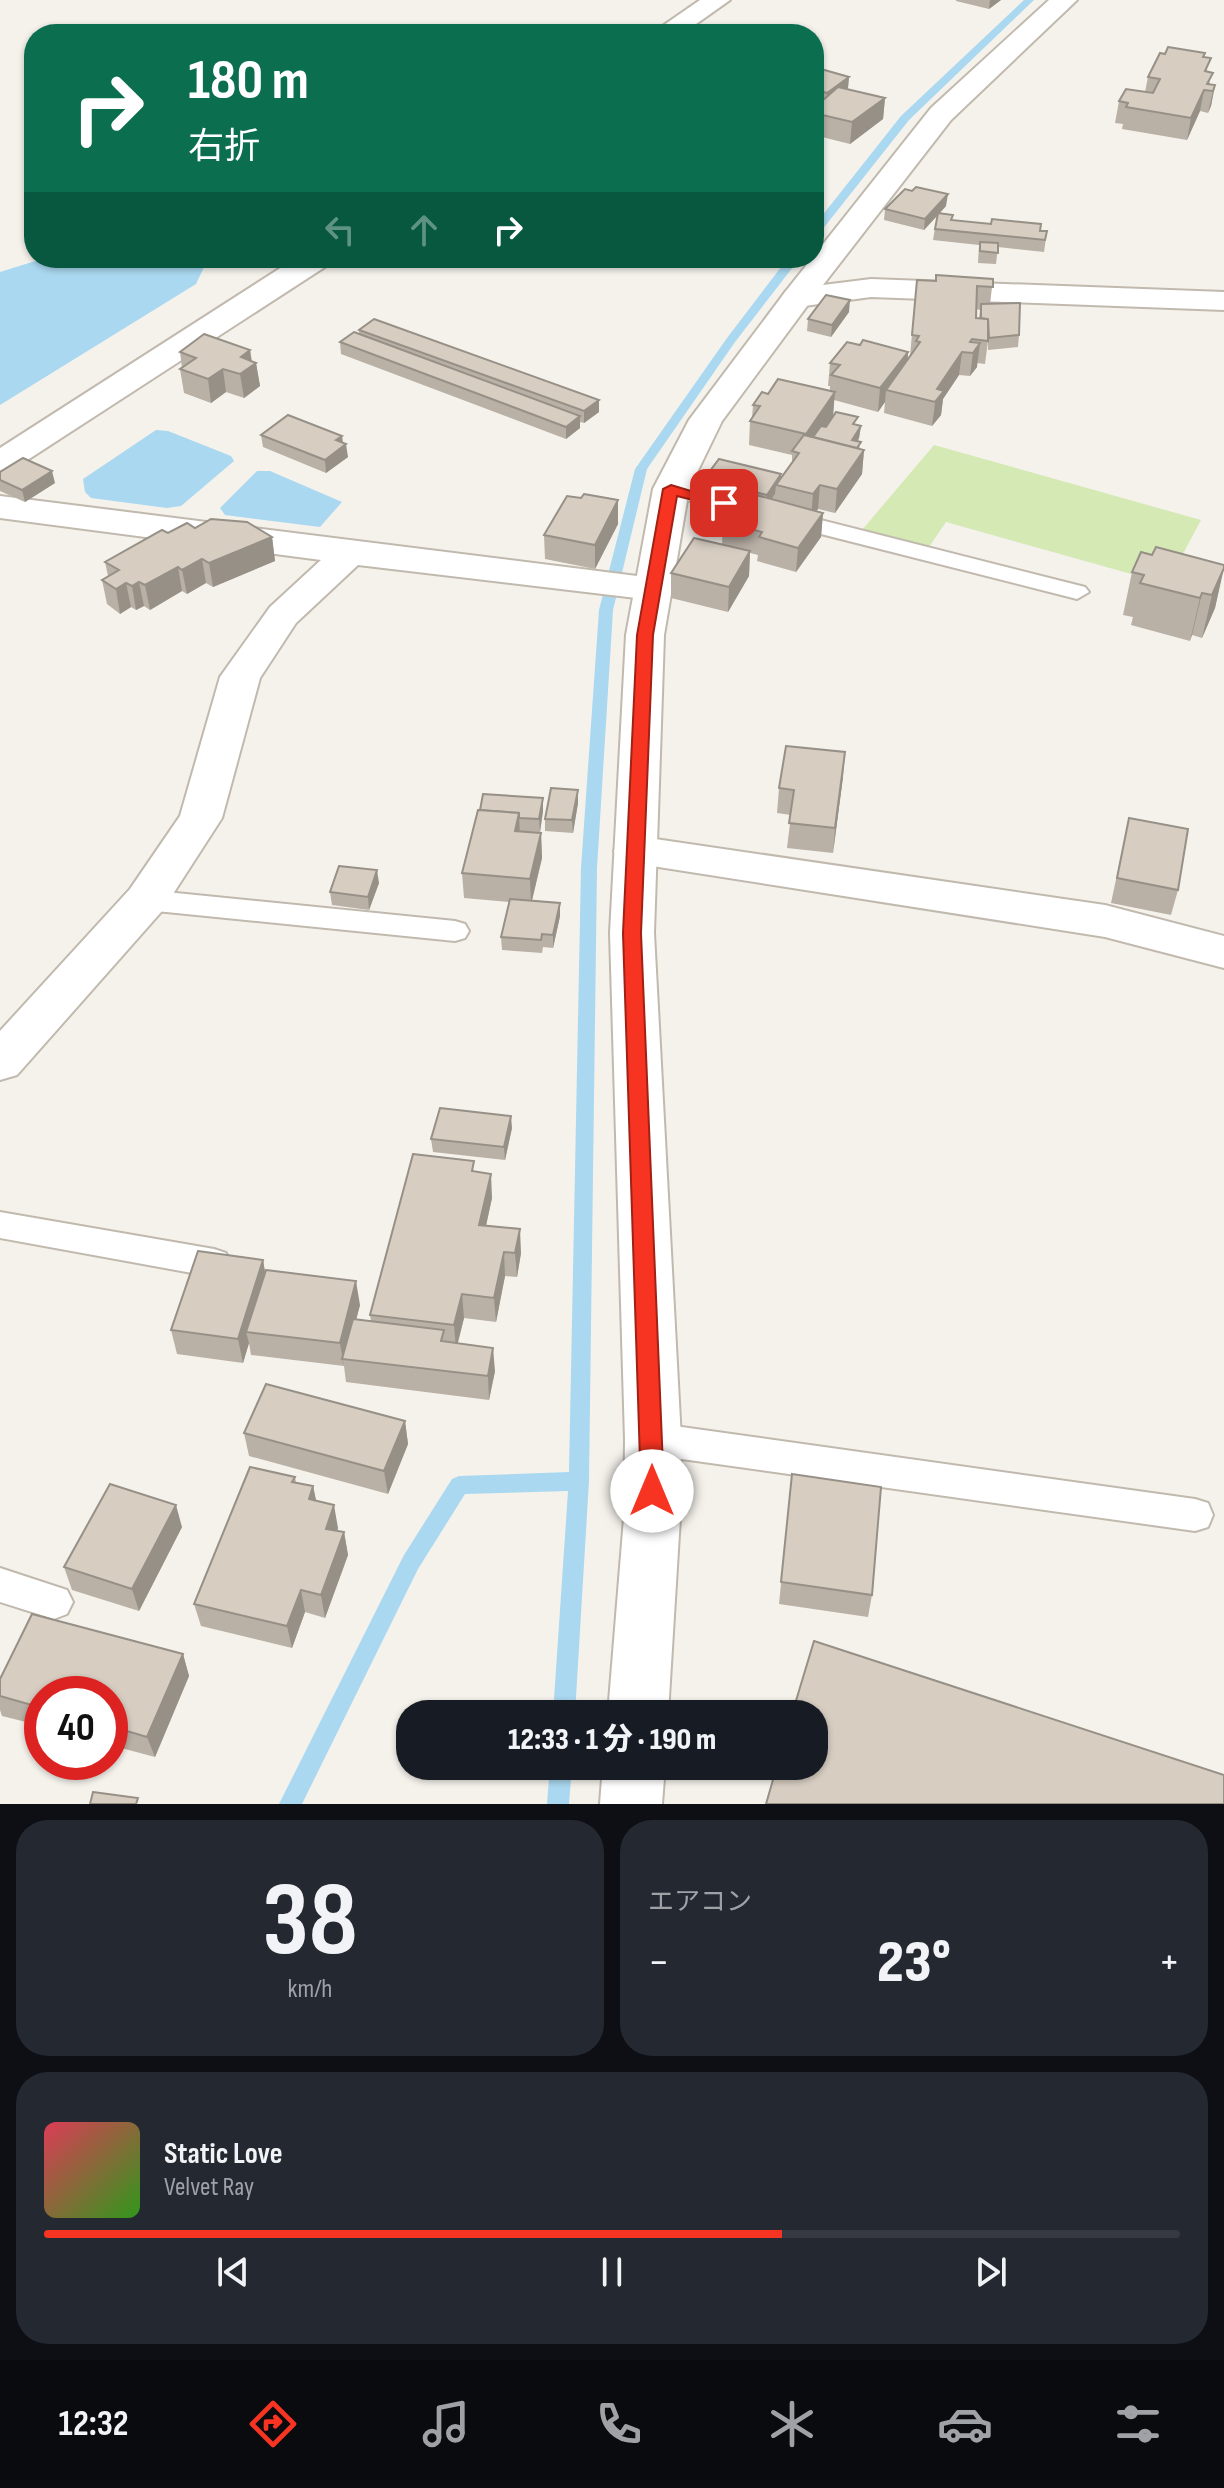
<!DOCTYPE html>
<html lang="ja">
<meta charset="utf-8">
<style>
body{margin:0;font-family:"Sofia Sans Condensed","Noto Sans JP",sans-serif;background:#242831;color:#f1f3f6;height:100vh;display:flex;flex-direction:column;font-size:30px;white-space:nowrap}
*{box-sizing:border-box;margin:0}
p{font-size:26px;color:#9ea1a6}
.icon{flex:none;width:44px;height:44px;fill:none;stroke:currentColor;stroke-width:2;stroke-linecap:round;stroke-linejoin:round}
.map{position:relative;height:1804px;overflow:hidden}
.sheet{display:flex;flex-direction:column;gap:16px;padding:16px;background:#0d0f14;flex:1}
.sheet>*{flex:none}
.banner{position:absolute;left:24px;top:24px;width:800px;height:244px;border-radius:32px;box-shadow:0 2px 6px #0004;background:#0b6e4f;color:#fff;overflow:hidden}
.speed{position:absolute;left:24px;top:1676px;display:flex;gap:16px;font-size:40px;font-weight:700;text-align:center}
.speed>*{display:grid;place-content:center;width:104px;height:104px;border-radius:50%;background:#171b24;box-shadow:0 2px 6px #0004;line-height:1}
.speed .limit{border:12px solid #d22;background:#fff;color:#111}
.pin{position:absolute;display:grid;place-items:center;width:68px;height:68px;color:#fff;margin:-34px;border-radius:16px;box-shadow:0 4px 12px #0006}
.me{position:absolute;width:88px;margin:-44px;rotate:0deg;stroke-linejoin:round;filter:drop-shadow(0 0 6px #0008)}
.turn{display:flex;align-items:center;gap:28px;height:168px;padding:0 32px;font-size:36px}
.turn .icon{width:104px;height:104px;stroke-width:2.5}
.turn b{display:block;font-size:56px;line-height:68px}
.lanes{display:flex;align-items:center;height:76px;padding:0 32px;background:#0003;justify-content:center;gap:40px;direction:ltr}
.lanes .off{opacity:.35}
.big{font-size:60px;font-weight:800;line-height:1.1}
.sheet .tile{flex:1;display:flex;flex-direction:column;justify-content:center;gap:12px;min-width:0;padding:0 28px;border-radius:32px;background:#242831}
.sheet .dial{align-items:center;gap:0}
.dial b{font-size:104px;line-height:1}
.song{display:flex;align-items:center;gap:24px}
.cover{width:96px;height:96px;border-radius:12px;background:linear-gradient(135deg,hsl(350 70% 55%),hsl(110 70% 35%))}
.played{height:8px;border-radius:4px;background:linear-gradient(90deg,#f73321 65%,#363941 65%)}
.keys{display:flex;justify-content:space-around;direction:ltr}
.heat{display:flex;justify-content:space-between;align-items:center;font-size:44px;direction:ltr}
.sheet .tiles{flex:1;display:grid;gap:16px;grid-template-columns:1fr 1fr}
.tile:last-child{grid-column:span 2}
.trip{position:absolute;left:396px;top:1700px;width:432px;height:80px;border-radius:32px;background:#171b24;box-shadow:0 2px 6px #0004;font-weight:800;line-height:80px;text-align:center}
.menu{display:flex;height:128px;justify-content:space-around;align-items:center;background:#090b0e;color:#9ea1a6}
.menu .icon{width:56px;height:56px}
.menu .on{color:#f73321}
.menu b{font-size:36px;color:#f1f3f6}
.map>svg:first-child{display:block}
.green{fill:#d5e9b5}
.water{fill:#aad8f0}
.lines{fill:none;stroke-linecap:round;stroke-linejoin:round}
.stream{fill:#aad8f0;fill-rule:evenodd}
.service-casing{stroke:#c1b9ae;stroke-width:4}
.minor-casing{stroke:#c1b9ae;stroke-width:4}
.tertiary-casing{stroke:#c1b9ae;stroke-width:4}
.service{fill:#fff;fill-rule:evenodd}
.minor{fill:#fff;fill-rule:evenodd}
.tertiary{fill:#fff;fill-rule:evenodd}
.wall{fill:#b9b0a6;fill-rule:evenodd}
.shaded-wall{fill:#969087}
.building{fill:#d7cdc1;stroke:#969087;stroke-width:2}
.route{fill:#f73321;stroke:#a12115;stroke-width:2}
</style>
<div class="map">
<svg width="1224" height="1804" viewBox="0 0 1224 1804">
<rect width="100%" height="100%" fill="#f5f2ec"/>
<!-- green -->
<polygon class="green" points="934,445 1201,520 1167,584 946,522 929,547 862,530"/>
<!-- water -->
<g class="water">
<polygon points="45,258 201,258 207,261 196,284 0,405 0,272"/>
<polygon points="156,430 168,431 231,456 234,461 181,506 167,508 91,498 85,492 83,479"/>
<polygon points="257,471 270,471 342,502 320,527 225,515 220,508"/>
</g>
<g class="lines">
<!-- stream -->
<g class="stream">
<polygon points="1024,0 1034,0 909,120 818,235 814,236 814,226 901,116"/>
<polygon points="788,258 800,258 735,342 647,469 613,610 597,868 589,1481 575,1714 553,1714 568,1491 465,1494 418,1569 302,1804 279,1804 404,1555 452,1479 459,1476 569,1472 581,868 599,610 635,469 727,338"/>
<polygon points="550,1766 572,1766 569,1804 547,1804"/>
</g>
<defs>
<g id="service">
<polygon points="671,482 1085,587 1089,592 1077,599 663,494 660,489 663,484"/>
<polygon points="146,890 455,921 465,924 469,931 465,938 455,941 146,910 136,907 132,900 136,893"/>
<polygon points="0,1212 214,1249 226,1253 230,1263 226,1273 214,1277 0,1238"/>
<polygon points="653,1423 1195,1499 1208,1503 1213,1515 1208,1527 1195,1531 653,1455 641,1450 635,1439 641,1428"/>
<polygon points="0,1568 67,1590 73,1602 67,1614 54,1619 0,1602"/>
</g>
<g id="minor">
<polygon points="700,0 730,0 682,34 651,34"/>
<polygon points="1049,0 1077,0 951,120 823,285 871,279 1224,292 1224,310 871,297 797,307 786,305 781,298 786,291 931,108"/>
<polygon points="296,258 332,258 328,265 12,470 0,473 0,448"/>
<polygon points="0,496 653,578 666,581 672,589 666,597 653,600 358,565 296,623 260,678 222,818 162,911 17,1075 0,1080 0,1031 130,889 180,816 220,677 270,607 321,560 0,518"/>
<polygon points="635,836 1105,905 1224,936 1224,968 1105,937 620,861 614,851 620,841"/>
</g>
<g id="tertiary">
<polygon points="797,289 808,291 813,298 722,421 689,489 664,635 654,933 681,1439 680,1518 668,1714 608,1714 624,1518 625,1439 610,933 626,635 653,489 689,420 786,291"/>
<polygon points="603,1766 665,1766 662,1804 600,1804"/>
</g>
</defs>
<!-- service casing -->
<use href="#service" class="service-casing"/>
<!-- minor casing -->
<use href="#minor" class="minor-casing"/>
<!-- tertiary casing -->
<use href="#tertiary" class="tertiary-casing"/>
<!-- service -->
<use href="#service" class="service"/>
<!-- minor -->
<use href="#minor" class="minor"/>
<!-- tertiary -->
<use href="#tertiary" class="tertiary"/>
</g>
<!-- wall -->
<g class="wall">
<polygon points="956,0 1001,0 989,9 956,1"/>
<polygon points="1204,57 1210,84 1215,85 1211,106 1208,113 1200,111 1187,140 1122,129 1123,124 1115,123 1119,101 1145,92 1148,77"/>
<polygon points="814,74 849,77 848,88 846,89 885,98 883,119 850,144 814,135 814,108 821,102 814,100"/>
<polygon points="946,206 939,214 952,221 1047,231 1044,252 998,247 996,264 978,263 979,245 933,240 937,216 924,230 884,220 885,209"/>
<path d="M 993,279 L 990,304 L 1019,335 L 1018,347 L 988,350 L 988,341 L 985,364 L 977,363 L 977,367 L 970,376 L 959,375 L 943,399 L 941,415 L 932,426 L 884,413 L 885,402 L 878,412 L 834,400 L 833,416 L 825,427 L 861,426 L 859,438 L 858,441 L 860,449 L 864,450 L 862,474 L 835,513 L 818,509 L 816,511 L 823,513 L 821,537 L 796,572 L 757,561 L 758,555 L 750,553 L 749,576 L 728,612 L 671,598 L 671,573 L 722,545 L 723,521 L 739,500 L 704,491 L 704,479 L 781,474 L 781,478 L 792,463 L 792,455 L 749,445 L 750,421 L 752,418 L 753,405 L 768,394 L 830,391 L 830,386 L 828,386 L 830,363 L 860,345 L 908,352 L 908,359 L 910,356 L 917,280 L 935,281 ZM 976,309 L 980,310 L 979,318 L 976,318 Z"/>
<polygon points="849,312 831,337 807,331 808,319"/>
<polygon points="359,330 599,412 584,423 580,422 580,428 566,439 341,354 340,342 359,334"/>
<polygon points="250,350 252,361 256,363 260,386 244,398 226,392 211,403 184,393 180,369 182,368 180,352"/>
<polygon points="261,435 342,436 343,443 348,457 326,473 263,447"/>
<polygon points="0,480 55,483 25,502 0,491"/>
<polygon points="581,498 618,500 618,524 595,569 545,559 544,535"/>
<polygon points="195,528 272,537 275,561 213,587 206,583 187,594 182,591 150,610 144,606 136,610 131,607 120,614 107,604 102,580 108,576 105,562 168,533"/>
<polygon points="1152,555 1224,565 1215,608 1202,638 1192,635 1190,641 1131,625 1133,617 1123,615 1132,572"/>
<polygon points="843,777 833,853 787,848 791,815 777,813 779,788"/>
<polygon points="578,790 578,803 573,833 545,831 545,819"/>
<polygon points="543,798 543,811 540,832 519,831 541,833 542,858 532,901 560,903 560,916 553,948 543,947 542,953 502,950 501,937 509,902 464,898 462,873 478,810"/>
<polygon points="1129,818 1178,890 1171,915 1111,903"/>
<polygon points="379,883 369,910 332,905 330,892"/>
<polygon points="512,1128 505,1160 433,1152 431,1139"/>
<polygon points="475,1172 492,1198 486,1225 521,1253 517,1277 505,1276 496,1322 464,1318 458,1343 495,1371 489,1400 346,1382 344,1366 251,1355 249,1343 243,1363 177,1354 171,1330 263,1260 265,1272 360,1305 356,1319 371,1321 370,1315"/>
<polygon points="405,1421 408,1444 388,1494 249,1456 244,1433"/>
<polygon points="792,1474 872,1595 868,1617 779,1604"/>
<polygon points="295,1477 296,1482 313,1486 316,1501 338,1528 337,1531 344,1532 348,1555 325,1618 305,1612 292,1648 201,1626 194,1604"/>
<polygon points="182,1527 139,1611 72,1590 64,1567"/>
<polygon points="183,1654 189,1676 155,1757 110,1745 110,1694 42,1694 42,1726 2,1716 0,1710 0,1679"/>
</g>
<!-- shaded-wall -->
<g class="shaded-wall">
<polygon points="990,0 1001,0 989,9"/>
<polygon points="849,77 848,88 826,104 827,93"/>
<polygon points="1215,85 1211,106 1208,113 1213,91"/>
<polygon points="1204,90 1200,111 1187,140 1191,118"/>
<polygon points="885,98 883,119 850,144 852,122"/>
<polygon points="948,194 946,206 924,230 925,219"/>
<polygon points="850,300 849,312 831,337 832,325"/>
<polygon points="980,343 977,367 970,376 973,353"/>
<polygon points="250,350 252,366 256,363 260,386 244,398 240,374 241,357"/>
<polygon points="908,352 906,375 886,390 885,402 878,412 880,388"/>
<polygon points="962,352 959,375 943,399 941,415 932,426 937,389"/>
<polygon points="223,369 226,392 211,403 208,379"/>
<polygon points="835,392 833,416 813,445 806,434"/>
<polygon points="599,400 599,412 584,423 584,411"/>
<polygon points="580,416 580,428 566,439 566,427"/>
<polygon points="861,426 859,438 851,452 852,440"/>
<polygon points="342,436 343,447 346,444 348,457 326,473 325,460 336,440"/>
<polygon points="864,450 862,474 835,513 837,489"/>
<polygon points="52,471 55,483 25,502 22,490"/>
<polygon points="781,474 780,486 776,485 775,494 766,507 767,495"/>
<polygon points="820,485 818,509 811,518 813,494"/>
<polygon points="618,500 618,524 595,569 595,545"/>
<polygon points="823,513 821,537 796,572 798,548"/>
<polygon points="272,537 275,561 213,587 209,563"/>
<polygon points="750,551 749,576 728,612 729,587"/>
<polygon points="202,559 206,583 187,594 182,570"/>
<polygon points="178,567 182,591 150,610 145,585"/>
<polygon points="1224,568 1215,608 1202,638 1212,595"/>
<polygon points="139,582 144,606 136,610 132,586"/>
<polygon points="126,583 131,607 120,614 116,589"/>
<polygon points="1202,593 1192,635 1190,641 1200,598"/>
<polygon points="845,752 843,777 833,853 835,828"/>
<polygon points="578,790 578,803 573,833 572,820"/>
<polygon points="543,798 543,811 540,832 539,819"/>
<polygon points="519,813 520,838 515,831"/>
<polygon points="541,833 542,858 531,904 530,879"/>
<polygon points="377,870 379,883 369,910 368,897"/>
<polygon points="560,903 560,916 553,948 553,935"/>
<polygon points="511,1116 512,1128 505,1160 504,1147"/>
<polygon points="491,1174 492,1198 481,1249 479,1225"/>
<polygon points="520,1229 521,1253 517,1277 515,1253"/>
<polygon points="504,1252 505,1276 496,1322 494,1298"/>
<polygon points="263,1260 267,1284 246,1332 249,1343 243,1363 238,1339"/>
<polygon points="356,1281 360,1305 346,1359 342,1359 344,1367 340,1343"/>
<polygon points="462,1294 464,1318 456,1349 454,1325"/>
<polygon points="493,1348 495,1371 489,1400 488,1376"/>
<polygon points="405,1421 408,1444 388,1494 384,1471"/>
<polygon points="313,1486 318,1509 309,1499"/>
<polygon points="176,1505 182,1527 139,1611 132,1589"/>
<polygon points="334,1505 338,1528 330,1551 326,1529"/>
<polygon points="344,1532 348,1555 325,1618 321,1595"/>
<polygon points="301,1590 305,1612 292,1648 287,1626"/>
<polygon points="183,1654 189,1676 155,1757 147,1737"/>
</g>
<!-- building -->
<g class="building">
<polygon points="1168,47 1205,53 1203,57 1211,58 1205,71 1213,73 1207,84 1215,85 1213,91 1204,90 1191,118 1126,107 1128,103 1119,101 1126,89 1153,93 1160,79 1148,77 1160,53 1165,54"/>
<polygon points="821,69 849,77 827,93 814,89 814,74"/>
<polygon points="838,87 885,98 852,122 814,113 814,108"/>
<polygon points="916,187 948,194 925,219 885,209 905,189 912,191"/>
<polygon points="938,213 953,215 951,220 991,224 992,219 1041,224 1040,231 1047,231 1045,240 935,229"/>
<polygon points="980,242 998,243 998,253 980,251"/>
<polygon points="936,275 993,279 993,287 977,286 976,318 988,319 988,341 972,339 970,342 980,343 973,353 962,352 937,389 944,391 935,402 886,390 920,342 916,341 919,336 912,335 917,280 936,281"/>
<polygon points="826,295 850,300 832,325 808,319"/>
<polygon points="1020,303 1019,335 989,338 988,319 981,318 981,304"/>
<polygon points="374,319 599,400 584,411 359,330"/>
<polygon points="354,332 580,416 566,427 340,342"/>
<polygon points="204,334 250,350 241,357 256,363 240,374 223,369 208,379 180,369 196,358 180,352"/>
<polygon points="863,340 908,352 880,388 831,375 840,365 830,363 847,342 860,345"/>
<polygon points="778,379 835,392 806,434 750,421 760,406 753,405 762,392 768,394"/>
<polygon points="836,412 858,417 853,424 861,426 852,440 861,442 857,448 813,437 821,426 826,427"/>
<polygon points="288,415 342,436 336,440 346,444 325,460 261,435"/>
<polygon points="804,435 864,450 837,489 820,485 813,494 776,485 799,453 792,451"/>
<polygon points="23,458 52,471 22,490 0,480 0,472"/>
<polygon points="719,459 781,474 767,495 704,479"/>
<polygon points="745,492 823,513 798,548 759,537 762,532 723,521"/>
<polygon points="584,494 618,500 595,545 544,535 567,496 581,498"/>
<polygon points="211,519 247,522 272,537 209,563 202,559 182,570 178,567 145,585 139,582 132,586 126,583 116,589 102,580 119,570 105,562 162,530 168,533 187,523 195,528"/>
<polygon points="694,538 750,551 729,587 671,573"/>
<polygon points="1156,547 1224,565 1224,568 1212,595 1202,593 1200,598 1140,583 1144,575 1132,572 1141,552 1152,555"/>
<polygon points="786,746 845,752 835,828 789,823 794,790 779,788"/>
<polygon points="551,788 578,790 572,820 545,819"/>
<polygon points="483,794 543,798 539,819 519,818 519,813 480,810"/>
<polygon points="478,810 519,813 515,831 541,833 530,879 462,873"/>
<polygon points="1129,818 1188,829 1178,890 1117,878"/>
<polygon points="339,866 377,870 368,897 330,892"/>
<polygon points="510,899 560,903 553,935 542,934 541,940 501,937"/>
<polygon points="440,1108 511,1116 504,1147 431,1139"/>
<polygon points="413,1154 474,1161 472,1171 491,1174 479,1225 520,1229 515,1253 504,1252 494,1298 462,1294 454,1325 370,1315"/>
<polygon points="198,1251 263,1260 238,1339 171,1330"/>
<polygon points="266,1270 356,1281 340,1343 246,1332"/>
<polygon points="353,1319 444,1330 441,1341 493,1348 488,1376 342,1359"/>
<polygon points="266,1384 405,1421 384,1471 244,1433"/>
<polygon points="250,1467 295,1477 292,1482 313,1486 309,1499 334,1505 326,1529 344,1532 321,1595 301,1590 287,1626 194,1604"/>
<polygon points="792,1474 881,1487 872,1595 781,1582"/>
<polygon points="110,1484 176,1505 132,1589 64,1567"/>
<polygon points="32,1614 183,1654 147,1737 110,1726 110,1694 42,1694 42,1708 0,1696 0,1679"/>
<polygon points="814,1641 1224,1775 1224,1804 766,1804 777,1766 814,1766 814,1714 792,1714"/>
<polygon points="93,1792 138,1798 136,1804 90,1804"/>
</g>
<!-- route -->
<polygon class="route" points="671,485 731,503 724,508 677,496 653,635 641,933 664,1491 661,1499 652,1502 644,1499 641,1491 623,933 637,635 663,489"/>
</svg>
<div class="speed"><div class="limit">40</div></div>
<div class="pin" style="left:724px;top:503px;background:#d93025"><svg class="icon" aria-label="arrive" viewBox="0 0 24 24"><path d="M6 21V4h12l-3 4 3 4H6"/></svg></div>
<svg class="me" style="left:652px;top:1491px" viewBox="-20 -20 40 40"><circle r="19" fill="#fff"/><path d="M0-13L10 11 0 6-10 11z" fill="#f73321"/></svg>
<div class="trip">12:33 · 1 分 · 190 m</div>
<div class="banner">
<div class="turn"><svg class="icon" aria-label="right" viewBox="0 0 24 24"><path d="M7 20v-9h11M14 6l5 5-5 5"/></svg><div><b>180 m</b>右折</div></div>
<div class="lanes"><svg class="icon off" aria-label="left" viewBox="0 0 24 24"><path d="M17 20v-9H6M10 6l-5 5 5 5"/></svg><svg class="icon off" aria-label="ahead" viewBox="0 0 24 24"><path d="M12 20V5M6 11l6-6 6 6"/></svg><svg class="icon" aria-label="right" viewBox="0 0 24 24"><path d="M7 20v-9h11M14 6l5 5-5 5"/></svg></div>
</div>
</div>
<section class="sheet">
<div class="tiles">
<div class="tile dial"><b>38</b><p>km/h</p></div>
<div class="tile"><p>エアコン</p>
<div class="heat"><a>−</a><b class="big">23°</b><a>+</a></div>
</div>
<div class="tile">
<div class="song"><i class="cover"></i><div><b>Static Love</b><p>Velvet Ray</p></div></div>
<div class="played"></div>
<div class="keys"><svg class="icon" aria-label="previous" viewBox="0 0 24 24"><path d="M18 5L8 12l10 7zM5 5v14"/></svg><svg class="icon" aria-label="pause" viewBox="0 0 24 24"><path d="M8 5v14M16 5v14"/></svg><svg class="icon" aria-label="next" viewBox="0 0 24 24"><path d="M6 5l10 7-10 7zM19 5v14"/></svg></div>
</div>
</div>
</section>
<nav class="menu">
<b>12:32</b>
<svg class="icon on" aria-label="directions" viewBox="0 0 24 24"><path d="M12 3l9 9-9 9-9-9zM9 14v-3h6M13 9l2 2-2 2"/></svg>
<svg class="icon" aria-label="music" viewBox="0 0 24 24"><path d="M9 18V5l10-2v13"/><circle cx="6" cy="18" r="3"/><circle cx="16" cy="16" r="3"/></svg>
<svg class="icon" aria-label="phone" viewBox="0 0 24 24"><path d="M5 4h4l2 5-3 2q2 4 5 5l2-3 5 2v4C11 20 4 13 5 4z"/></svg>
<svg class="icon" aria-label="climate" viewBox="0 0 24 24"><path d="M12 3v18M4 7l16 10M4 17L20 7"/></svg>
<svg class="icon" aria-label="car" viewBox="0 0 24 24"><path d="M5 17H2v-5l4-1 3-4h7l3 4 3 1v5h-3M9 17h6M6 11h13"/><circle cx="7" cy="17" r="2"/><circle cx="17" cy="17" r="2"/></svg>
<svg class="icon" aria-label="filters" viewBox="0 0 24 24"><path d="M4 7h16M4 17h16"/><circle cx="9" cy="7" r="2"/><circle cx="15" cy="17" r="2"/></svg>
</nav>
